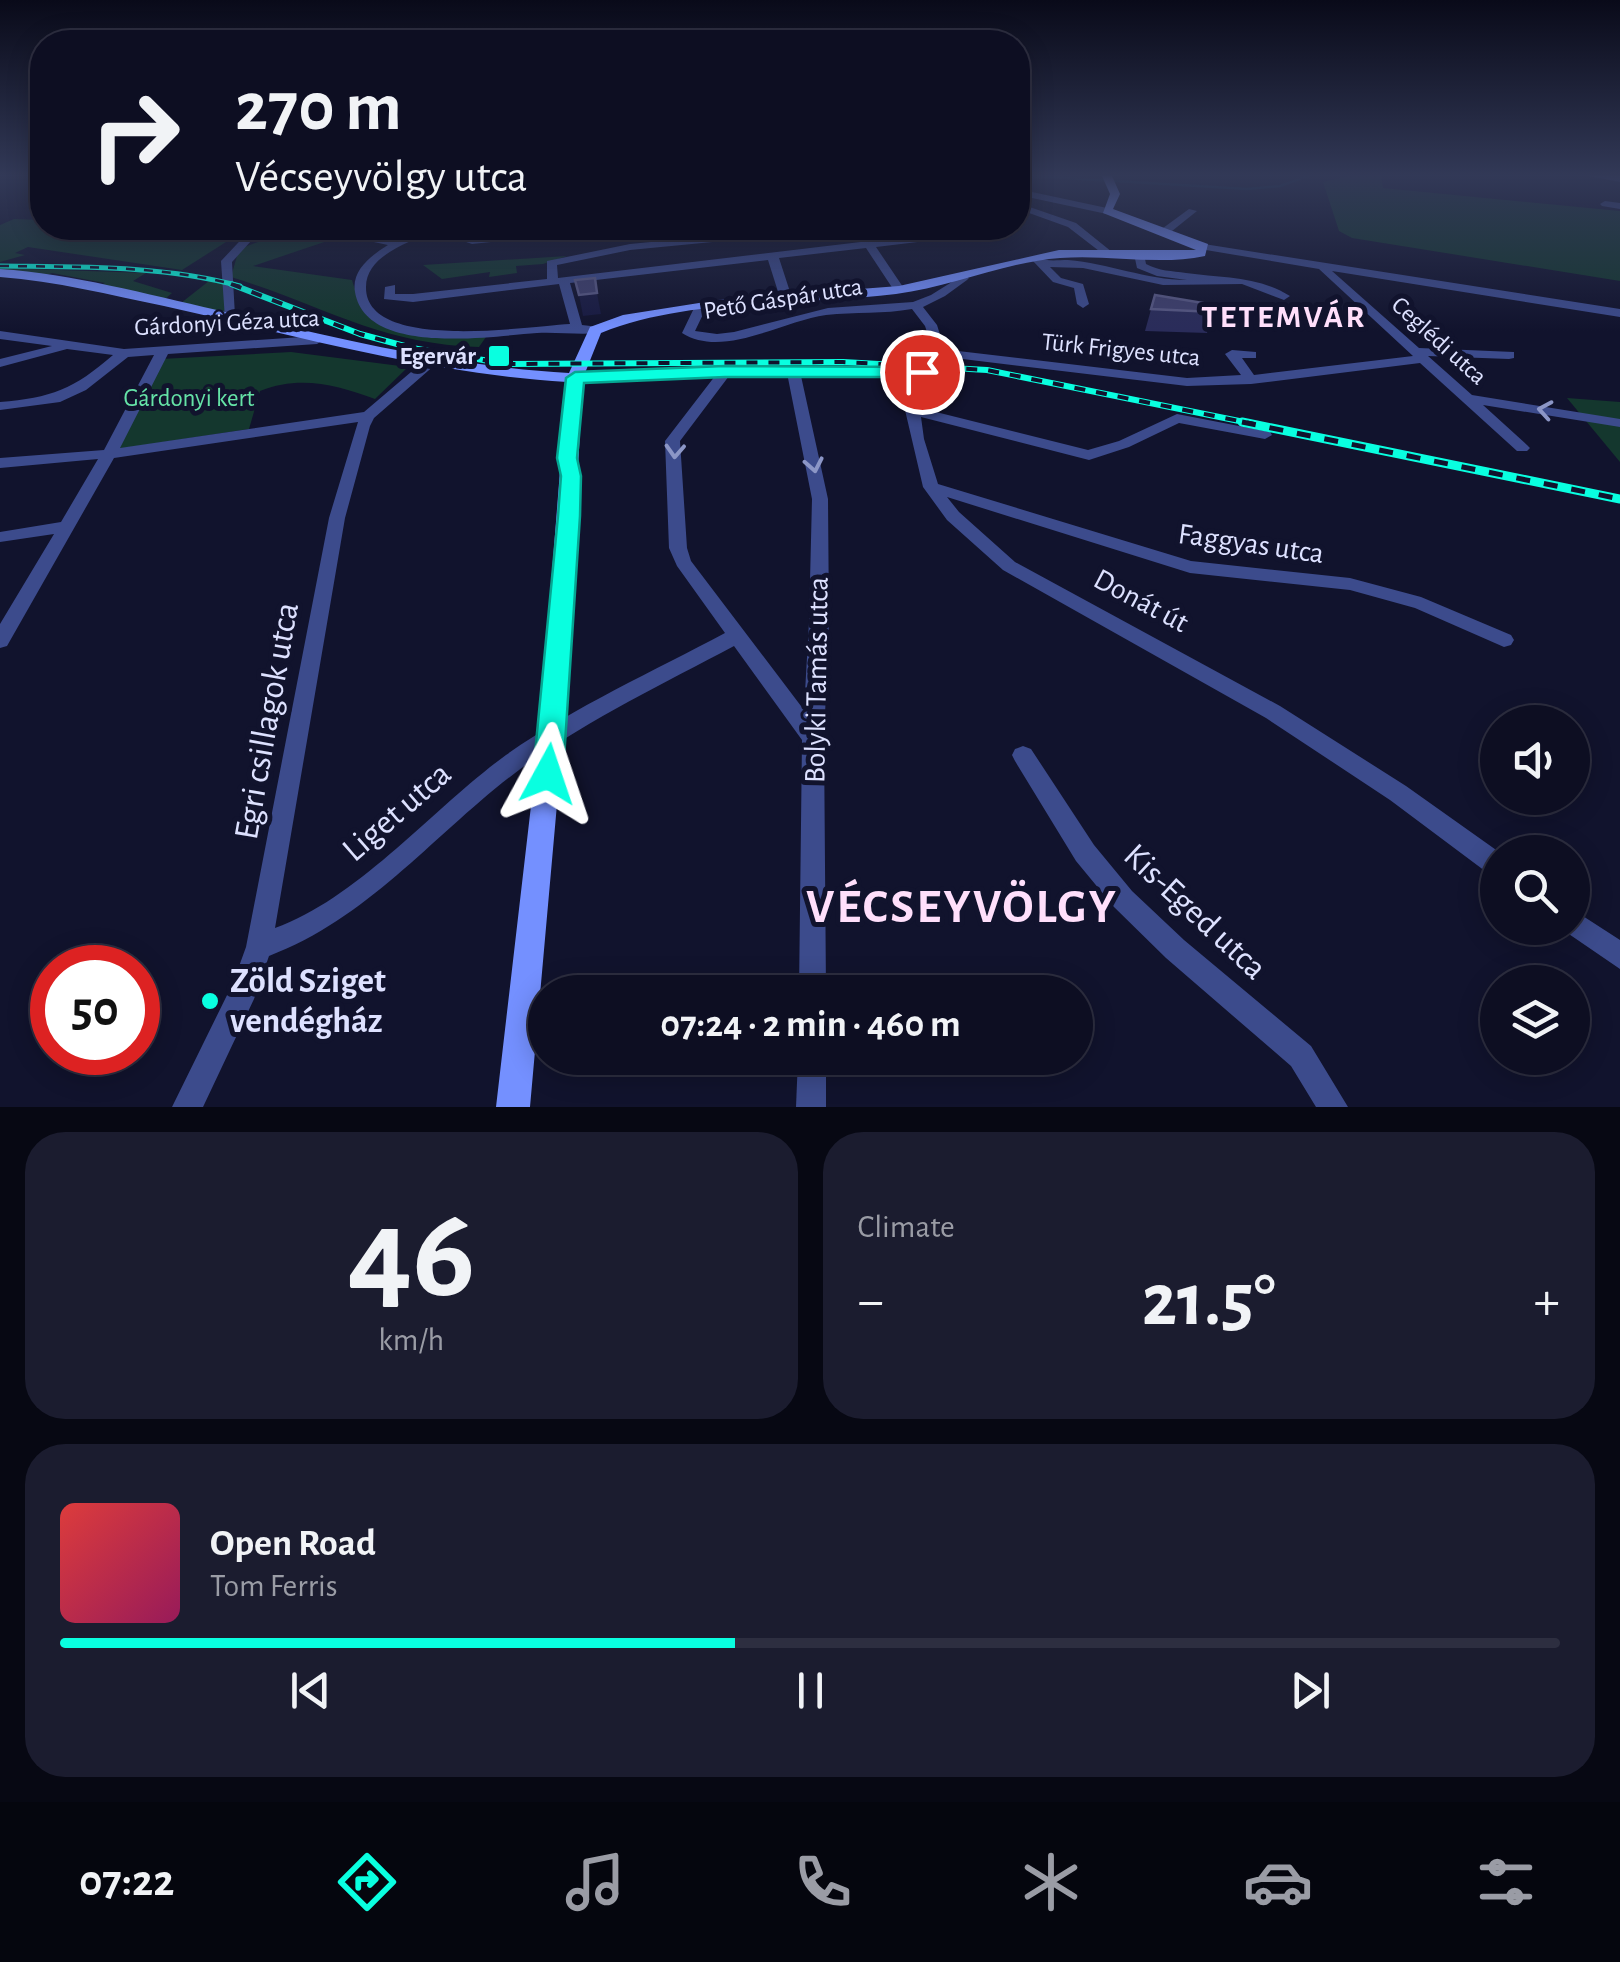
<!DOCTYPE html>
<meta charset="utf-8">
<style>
body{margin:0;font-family:"Alegreya Sans",sans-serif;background:#1b1c2f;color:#f1f3f6;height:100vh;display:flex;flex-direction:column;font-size:38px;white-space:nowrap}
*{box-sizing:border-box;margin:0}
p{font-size:32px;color:#9a9ca5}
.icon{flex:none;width:55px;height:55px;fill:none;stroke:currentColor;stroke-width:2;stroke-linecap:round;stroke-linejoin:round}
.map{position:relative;height:1107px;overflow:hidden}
.panel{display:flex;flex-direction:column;gap:25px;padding:25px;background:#070813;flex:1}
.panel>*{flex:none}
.guide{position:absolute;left:30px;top:30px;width:1000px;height:210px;border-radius:40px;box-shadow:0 5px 25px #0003,0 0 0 2px #2d2e40;background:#0d0e22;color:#f1f3f6;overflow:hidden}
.tools{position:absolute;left:1480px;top:705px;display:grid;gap:20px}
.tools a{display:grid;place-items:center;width:110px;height:110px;border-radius:50%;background:#0d0e22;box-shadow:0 5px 25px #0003,0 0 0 2px #2d2e40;font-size:50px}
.speed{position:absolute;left:30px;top:945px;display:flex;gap:20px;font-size:50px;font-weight:700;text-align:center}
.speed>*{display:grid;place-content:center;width:130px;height:130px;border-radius:50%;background:#0d0e22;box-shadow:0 5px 25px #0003,0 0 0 2px #2d2e40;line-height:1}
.speed .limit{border:15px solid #d22;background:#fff;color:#111}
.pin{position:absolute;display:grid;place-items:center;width:85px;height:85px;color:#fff;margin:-42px;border:5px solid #fff;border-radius:50%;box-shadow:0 2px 10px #0007}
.me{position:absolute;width:110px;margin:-55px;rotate:5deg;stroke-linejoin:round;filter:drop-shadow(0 0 8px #0008)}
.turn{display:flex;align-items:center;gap:35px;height:210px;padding:0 40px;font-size:45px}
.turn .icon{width:130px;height:130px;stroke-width:2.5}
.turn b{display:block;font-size:70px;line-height:85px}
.big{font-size:75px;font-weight:600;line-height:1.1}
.panel .card{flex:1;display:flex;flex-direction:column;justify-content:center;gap:15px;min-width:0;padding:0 35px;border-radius:40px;background:#1b1c2f}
.panel .dial{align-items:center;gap:0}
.dial b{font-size:130px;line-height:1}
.song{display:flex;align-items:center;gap:30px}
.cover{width:120px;height:120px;border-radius:15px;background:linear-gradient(135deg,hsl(0 70% 55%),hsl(330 70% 35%))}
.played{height:10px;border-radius:5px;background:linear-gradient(90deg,#09ffe0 45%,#2d2e40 45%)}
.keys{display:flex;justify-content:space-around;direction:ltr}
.heat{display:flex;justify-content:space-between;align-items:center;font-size:55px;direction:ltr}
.panel .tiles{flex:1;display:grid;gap:25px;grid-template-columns:1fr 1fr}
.card:last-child{grid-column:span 2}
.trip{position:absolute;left:528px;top:975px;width:565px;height:100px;border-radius:50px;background:#0d0e22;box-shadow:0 5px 25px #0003,0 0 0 2px #2d2e40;font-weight:600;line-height:100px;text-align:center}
.tabs{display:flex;height:160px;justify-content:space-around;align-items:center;background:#05060e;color:#9a9ca5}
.tabs .icon{width:70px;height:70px}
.tabs .selected{color:#09ffe0}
.tabs b{font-size:45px;color:#f1f3f6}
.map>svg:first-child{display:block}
.green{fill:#14372e}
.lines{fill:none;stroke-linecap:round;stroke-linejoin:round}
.stream{stroke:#0a314c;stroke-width:2.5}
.street{fill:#3c4b8c;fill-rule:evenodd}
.secondary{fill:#7490ff;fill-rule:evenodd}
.rail-far2-casing{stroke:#09ffe0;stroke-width:5}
.rail-far1-casing{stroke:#09ffe0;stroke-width:6}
.rail-casing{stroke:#09ffe0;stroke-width:9}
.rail-far2{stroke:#11132d;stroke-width:2.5;stroke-dasharray:9;stroke-linecap:butt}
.rail-far1{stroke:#11132d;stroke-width:4;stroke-dasharray:11;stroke-linecap:butt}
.rail{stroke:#11132d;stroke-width:5;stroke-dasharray:14;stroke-linecap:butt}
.wall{fill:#2a2c5a}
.shaded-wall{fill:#181a41}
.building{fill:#3e3f6c;stroke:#575883;stroke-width:2.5}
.oneway{stroke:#8c96c6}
.route{fill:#09ffe0;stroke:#06a692;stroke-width:2.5}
.poi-dot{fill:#09ffe0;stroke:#11132d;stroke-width:4}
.labels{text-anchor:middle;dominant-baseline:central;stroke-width:10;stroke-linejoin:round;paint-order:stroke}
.far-street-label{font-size:25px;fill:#dde1ff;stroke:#11132d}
.far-poi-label{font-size:25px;font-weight:bold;fill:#dde1ff;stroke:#11132d;text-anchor:end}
.far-park-label{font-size:25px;fill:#65e3a7;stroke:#11132d}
.street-label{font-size:30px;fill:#dde1ff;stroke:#11132d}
.far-district-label{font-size:32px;font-weight:bold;letter-spacing:2.5px;fill:#ffdffb;stroke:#11132d}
.near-street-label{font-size:35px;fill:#dde1ff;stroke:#11132d}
.near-poi-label{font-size:35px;font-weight:bold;fill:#dde1ff;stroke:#11132d;text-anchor:start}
.near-district-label{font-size:48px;font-weight:bold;letter-spacing:2.5px;fill:#ffdffb;stroke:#11132d}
</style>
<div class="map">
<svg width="1620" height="1107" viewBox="0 0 1620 1107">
<rect width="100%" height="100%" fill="#11132d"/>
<!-- green -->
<g class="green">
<polygon points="1348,176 1381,176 1383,188 1620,211 1620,281 1352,238 1339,231 1323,182"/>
<polygon points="14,219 42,220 42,228 265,228 226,242 182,270 28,247 15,253 25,255 0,262 0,225"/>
<path d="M 295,228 L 338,228 L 333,231 L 345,235 L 253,266 L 352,280 C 370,344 431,336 486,337 L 479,347 C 379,344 323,305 231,277 L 239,249 Z"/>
<polygon points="567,256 543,264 516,266 517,273 489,277 490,272 442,279 423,265"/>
<polygon points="0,268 146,273 133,281 172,293 165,299 181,303 209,281 225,284 229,316 95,288 105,283 52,273 41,277 0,273"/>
<path d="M 291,352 L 408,367 L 375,399 C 337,385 300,375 260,391 L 249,429 L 118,449 L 161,359 Z"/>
<polygon points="1567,398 1620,402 1620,462"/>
</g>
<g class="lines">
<!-- stream -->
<polyline class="stream" points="1032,176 1247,189 1280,186 1308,176"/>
<!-- street -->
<g class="street">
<polygon points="1589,176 1620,176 1620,182"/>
<polygon points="1018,189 1107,208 1112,211 1107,214 1018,195"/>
<polygon points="1605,201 1620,203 1620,209 1602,206 1600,204"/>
<polygon points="1018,203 1076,223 1112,252 1103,254 1068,227 1018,209"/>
<polygon points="1189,209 1197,211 1167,235 1159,235 1159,231"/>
<polygon points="252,228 261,230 232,262 235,316 225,319 221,261"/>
<path d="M 426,228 L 442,228 L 473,238 L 570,228 L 599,228 L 594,231 L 472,244 L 434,231 C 410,242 366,255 366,287 C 365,353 529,326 570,324 L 559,284 L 413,302 L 384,299 L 385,287 L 395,285 L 395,294 L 413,294 L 547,279 L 547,261 L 630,244 L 799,228 L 830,228 L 825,231 L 630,250 L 557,265 L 558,278 L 869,241 L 875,238 L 880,240 L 924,235 L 943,228 L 956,228 L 926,241 L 876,247 L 905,290 L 899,293 L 895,292 L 866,248 L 779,258 L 792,298 L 786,302 L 780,298 L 768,260 L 570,283 L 582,325 L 599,327 L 599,333 C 579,335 558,332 537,333 C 492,336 366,357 355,292 C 351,270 372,255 388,245 L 355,238 L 355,234 L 397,240 Z"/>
<path d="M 1204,244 L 1620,309 L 1620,317 L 1332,271 L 1419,348 L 1514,352 L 1514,358 L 1509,359 L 1428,356 L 1472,395 L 1620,419 L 1620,427 L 1483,405 L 1527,445 L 1530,448 L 1527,451 L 1517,451 L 1420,363 L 1251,384 L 1187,386 L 938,356 L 919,401 L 920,408 L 1088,450 L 1119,441 L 1177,414 L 1270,432 L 1272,435 L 1265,439 L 1179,423 L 1129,447 L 1089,460 L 921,417 L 924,439 L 938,484 L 1191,561 L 1350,578 L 1421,597 L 1511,635 L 1514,640 L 1511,645 L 1504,647 L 1415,608 L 1350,590 L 1190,573 L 947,497 L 959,512 L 1015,562 L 1280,706 L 1406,786 L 1499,852 L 1498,877 L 1489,874 L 1390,800 L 1266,718 L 1003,570 L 947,520 L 923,487 L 905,410 L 905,401 L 916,376 L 801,376 L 828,499 L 829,622 L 824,738 L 826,992 L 799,992 L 802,740 L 734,646 C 663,684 589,719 523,767 C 437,830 372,917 269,956 L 254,999 L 203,1107 L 172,1107 L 233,983 L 246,947 L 329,518 L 358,422 L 114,458 L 7,646 L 0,648 L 0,624 L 54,534 L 0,542 L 0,532 L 61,522 L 98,459 L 0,468 L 0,458 L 104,450 L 154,355 L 128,357 L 86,390 L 60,402 L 0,410 L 0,402 C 51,398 74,389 113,355 L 67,349 L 0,367 L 0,359 L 52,346 L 0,339 L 0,331 L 124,349 L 317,336 L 323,340 L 317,344 L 168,354 L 120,448 L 364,412 L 424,361 L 429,360 L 436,364 L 374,418 L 370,426 L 345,518 L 275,928 C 359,898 433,808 506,755 C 574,707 652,672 725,633 L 677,566 L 669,548 L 665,441 L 715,376 L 575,382 L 570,381 L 570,375 L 725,368 L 920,368 L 931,344 L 925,326 L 912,309 C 884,314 855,312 826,315 C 782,321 723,359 682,333 L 695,306 L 701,302 L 707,306 L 695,331 L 717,334 L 734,332 L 828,308 L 913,302 L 931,295 L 963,275 L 969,278 L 967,280 L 945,296 L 923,307 L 937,325 L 943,344 L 941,349 L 1187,378 L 1241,375 L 1225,354 L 1232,350 L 1256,352 L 1256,358 L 1242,358 L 1254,375 L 1413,356 L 1319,269 L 1200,249 L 1199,247 ZM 729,376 L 788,378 L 812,499 L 809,622 L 804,710 L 691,561 L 687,548 L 680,441 Z"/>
<path d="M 1139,251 L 1144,254 L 1146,264 C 1159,271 1172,271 1186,273 C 1222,278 1259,276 1290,296 L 1284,300 L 1242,284 L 1163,285 L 1083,268 L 1050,267 L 1061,278 L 1083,284 L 1089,304 L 1083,308 L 1077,304 L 1074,288 L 1053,282 L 1032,260 L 1037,257 C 1047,262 1056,260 1068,260 C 1108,263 1146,280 1187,280 L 1157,276 L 1137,268 L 1134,254 Z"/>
<polygon points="1023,746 1031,749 1094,845 1132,891 1184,940 1311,1046 1348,1107 1316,1107 1291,1066 1166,958 1114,907 1076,861 1015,761 1012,755 1015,749"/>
<polygon points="1572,909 1620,940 1620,969 1563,930 1562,928 1572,928"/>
<polygon points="798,1058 826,1058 826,1107 796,1107"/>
</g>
<!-- secondary -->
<path class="secondary" d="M 1102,176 L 1112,176 L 1120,194 L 1113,209 L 1208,244 L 1205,256 C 1158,266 1108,254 1060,258 C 1005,262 951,287 896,294 C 801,306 691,297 601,333 L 583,378 L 563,737 L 530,1107 L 496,1107 L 539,737 L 567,382 C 429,374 298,336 164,306 C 110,295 56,281 0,277 L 0,269 C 73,274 146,294 217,310 C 334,338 449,366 569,373 L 590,327 L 623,315 L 718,300 L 899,286 L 1059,250 L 1196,250 L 1103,213 L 1110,194 Z"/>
<defs>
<path id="rail-far2" d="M 0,266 C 81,267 162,265 240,286"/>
<polyline id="rail-far1" points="231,284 360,334 412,348 507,364 843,362 987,370 1254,424"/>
<polyline id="rail" points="1242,422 1620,499"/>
</defs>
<!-- rail-far2 casing -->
<use href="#rail-far2" class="rail-far2-casing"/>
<!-- rail-far1 casing -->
<use href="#rail-far1" class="rail-far1-casing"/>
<!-- rail casing -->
<use href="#rail" class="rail-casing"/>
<!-- rail-far2 -->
<use href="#rail-far2" class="rail-far2"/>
<!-- rail-far1 -->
<use href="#rail-far1" class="rail-far1"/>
<!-- rail -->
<use href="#rail" class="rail"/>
</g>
<!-- wall -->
<polygon class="wall" points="1155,295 1214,312 1207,333 1145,331"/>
<!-- shaded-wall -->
<polygon class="shaded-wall" points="597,293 601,314 583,316 579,295"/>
<!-- building -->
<g class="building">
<polygon points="595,278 597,293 579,295 575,280"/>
<polygon points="1155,295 1215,305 1214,312 1151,309"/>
</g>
<!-- one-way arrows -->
<defs><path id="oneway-chevron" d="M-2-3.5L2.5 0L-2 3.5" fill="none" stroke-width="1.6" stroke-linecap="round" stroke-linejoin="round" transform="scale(2.5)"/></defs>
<g class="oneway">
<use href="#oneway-chevron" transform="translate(1545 410) rotate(-170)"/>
<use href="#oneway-chevron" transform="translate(675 451) rotate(93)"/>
<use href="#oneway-chevron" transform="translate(814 465) rotate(79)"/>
</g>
<!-- sky -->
<linearGradient id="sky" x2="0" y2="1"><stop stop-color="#090a19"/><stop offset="0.53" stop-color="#323957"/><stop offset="1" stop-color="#323957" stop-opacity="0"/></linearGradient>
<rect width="1620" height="331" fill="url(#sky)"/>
<!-- route -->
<polygon class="route" points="725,366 922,367 931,372 922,377 725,377 584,383 577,458 581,476 580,516 563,774 558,782 548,786 538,782 533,774 558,516 561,476 557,458 566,378 575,372"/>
<!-- markers -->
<g class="poi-dot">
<rect x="487" y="344" width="24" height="24" rx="5"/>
<circle cx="210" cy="1001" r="10"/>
</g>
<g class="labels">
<!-- far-street labels -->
<g class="far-street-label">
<text transform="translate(783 299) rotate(-9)">Pető Gáspár utca</text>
<text transform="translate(227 323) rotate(-3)">Gárdonyi Géza utca</text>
<text transform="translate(1439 341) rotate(42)">Ceglédi utca</text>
<text transform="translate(1121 350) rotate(6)">Türk Frigyes utca</text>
</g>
<!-- far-poi labels -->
<g class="far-poi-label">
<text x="476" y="356">Egervár</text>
</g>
<!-- far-park labels -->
<g class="far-park-label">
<text x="189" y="398">Gárdonyi kert</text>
</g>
<!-- street labels -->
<g class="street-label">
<text transform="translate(1251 544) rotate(8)">Faggyas utca</text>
<text transform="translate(1141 601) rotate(28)">Donát út</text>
<text transform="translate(817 680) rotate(-89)">Bolyki Tamás utca</text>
</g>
<!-- far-district labels -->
<g class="far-district-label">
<text x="1284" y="317">TETEMVÁR</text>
</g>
<!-- near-street labels -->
<g class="near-street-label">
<text transform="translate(267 721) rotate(-80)">Egri csillagok utca</text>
<text transform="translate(397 812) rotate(-41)">Liget utca</text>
<text transform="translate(1195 912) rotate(43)">Kis-Eged utca</text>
</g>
<!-- near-poi labels -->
<g class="near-poi-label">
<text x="230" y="981">Zöld Sziget<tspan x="230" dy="40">vendégház</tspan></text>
</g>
<!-- near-district labels -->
<g class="near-district-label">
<text x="962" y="908">VÉCSEYVÖLGY</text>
</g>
</g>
</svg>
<div class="tools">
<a><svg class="icon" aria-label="sound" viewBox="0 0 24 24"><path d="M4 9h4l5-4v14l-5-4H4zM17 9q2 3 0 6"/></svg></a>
<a><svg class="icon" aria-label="search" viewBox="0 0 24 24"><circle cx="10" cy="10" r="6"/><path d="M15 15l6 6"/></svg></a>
<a><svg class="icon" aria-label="layers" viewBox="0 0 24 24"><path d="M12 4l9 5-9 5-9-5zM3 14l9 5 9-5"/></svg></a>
</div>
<div class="speed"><div class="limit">50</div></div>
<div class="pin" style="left:922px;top:372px;background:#d93025"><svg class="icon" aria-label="arrive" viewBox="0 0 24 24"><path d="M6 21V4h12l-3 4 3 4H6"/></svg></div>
<svg class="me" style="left:548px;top:774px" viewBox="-20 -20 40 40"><path d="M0-17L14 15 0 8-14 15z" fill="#09ffe0" stroke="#fff" stroke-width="4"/></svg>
<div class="trip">07:24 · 2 min · 460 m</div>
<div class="guide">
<div class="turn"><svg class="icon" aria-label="right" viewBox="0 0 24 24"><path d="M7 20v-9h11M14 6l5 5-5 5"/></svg><div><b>270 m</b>Vécseyvölgy utca</div></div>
</div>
</div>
<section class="panel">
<div class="tiles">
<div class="card dial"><b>46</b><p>km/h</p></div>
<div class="card"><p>Climate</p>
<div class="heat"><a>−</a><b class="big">21.5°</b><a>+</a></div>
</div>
<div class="card">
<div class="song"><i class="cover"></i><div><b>Open Road</b><p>Tom Ferris</p></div></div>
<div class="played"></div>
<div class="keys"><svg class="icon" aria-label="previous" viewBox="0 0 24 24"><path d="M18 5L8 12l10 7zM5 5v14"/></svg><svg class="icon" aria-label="pause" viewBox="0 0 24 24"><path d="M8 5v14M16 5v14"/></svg><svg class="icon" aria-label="next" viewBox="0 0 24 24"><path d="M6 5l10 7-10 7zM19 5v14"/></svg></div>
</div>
</div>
</section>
<nav class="tabs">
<b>07:22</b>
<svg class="icon selected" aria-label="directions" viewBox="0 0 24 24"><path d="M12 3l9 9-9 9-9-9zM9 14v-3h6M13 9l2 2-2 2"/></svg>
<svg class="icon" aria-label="music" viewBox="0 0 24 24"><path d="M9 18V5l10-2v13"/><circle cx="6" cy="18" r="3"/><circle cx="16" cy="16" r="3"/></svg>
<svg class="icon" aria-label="phone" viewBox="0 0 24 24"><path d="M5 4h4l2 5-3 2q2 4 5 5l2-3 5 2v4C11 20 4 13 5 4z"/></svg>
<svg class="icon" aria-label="climate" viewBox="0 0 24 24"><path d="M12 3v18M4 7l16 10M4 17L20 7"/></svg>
<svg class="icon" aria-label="car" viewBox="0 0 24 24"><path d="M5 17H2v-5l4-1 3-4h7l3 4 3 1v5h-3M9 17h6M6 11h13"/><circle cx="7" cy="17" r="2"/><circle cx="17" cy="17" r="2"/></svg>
<svg class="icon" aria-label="filters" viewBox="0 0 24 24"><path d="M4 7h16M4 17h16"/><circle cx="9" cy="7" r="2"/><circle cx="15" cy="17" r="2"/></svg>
</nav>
